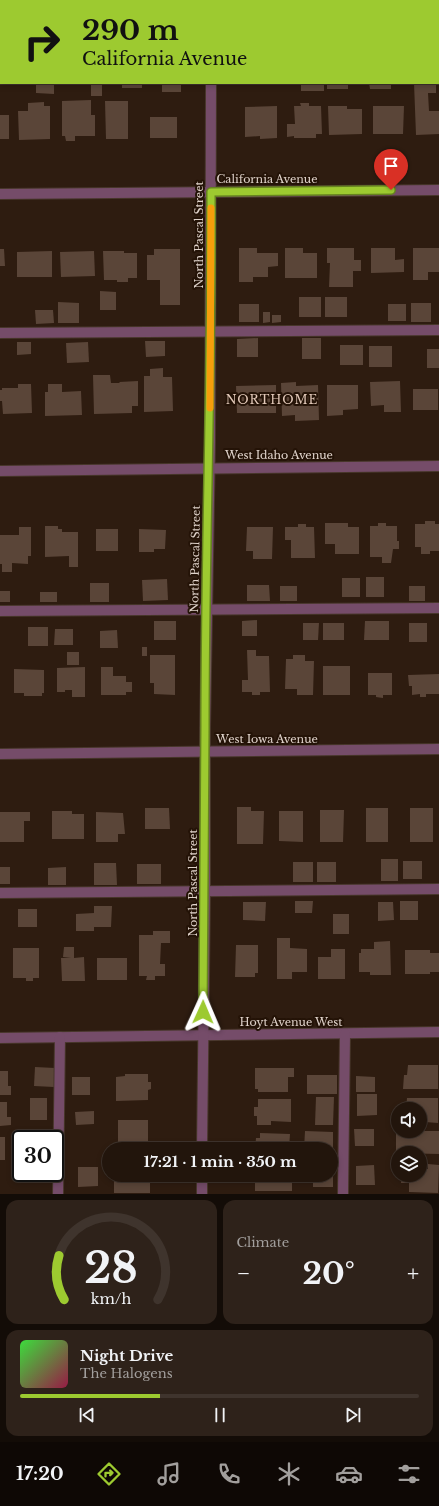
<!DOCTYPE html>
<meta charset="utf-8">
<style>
body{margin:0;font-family:"Libre Baskerville",serif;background:#2e221a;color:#f1f3f6;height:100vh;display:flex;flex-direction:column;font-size:15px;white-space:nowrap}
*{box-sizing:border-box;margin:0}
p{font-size:13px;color:#a29f9d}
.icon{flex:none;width:22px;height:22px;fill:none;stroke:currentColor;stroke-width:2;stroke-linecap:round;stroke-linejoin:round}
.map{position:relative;height:1194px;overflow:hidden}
.drawer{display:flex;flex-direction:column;gap:6px;padding:6px;background:#130c07;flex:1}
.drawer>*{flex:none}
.guide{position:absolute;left:0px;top:0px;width:439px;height:84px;box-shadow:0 2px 6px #0003,0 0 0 1px #3f342d;background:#9dca30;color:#111;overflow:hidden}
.buttons{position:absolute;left:391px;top:1102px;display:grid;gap:8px}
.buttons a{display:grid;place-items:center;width:36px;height:36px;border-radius:50%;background:#22150c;box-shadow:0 2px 6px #0003,0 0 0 1px #3f342d;font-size:20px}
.speed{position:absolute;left:12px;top:1130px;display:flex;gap:8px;font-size:20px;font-weight:700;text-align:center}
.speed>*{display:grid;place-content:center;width:52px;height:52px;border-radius:50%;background:#22150c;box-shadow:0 2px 6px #0003,0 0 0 1px #3f342d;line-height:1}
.speed .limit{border:2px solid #111;border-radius:6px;background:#fff;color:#111}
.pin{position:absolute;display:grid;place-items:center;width:34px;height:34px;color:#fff;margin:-41px -17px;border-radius:50% 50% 50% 0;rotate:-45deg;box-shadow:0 0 4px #0007}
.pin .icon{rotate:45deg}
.me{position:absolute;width:44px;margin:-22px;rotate:1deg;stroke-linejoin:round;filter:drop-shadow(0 0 3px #0008)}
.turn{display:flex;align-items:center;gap:14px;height:84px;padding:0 16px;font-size:18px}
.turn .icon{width:52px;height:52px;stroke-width:2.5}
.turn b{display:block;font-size:28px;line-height:34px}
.big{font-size:30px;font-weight:700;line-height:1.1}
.drawer .card{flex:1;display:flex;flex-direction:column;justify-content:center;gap:6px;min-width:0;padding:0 14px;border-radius:12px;background:#2e221a}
.drawer .dial{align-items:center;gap:0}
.dial svg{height:104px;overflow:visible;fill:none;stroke:#3f342d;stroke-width:7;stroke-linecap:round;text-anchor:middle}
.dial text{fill:#f1f3f6;stroke:none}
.song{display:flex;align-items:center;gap:12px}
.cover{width:48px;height:48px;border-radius:6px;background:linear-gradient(135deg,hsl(120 70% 55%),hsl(340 70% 35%))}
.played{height:4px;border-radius:2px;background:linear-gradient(90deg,#9dca30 35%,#3f342d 35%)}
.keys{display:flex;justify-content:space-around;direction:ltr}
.heat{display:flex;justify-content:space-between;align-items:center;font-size:22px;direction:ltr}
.drawer .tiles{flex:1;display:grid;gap:6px;grid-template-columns:1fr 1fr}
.card:last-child{grid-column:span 2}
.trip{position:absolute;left:102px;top:1142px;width:236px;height:40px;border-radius:20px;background:#22150c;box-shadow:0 2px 6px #0003,0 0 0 1px #3f342d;font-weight:700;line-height:40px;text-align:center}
.tabs{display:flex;height:64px;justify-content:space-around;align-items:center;background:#0e0805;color:#a29f9d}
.tabs .icon{width:28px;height:28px}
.tabs .active{color:#9dca30}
.tabs b{font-size:18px;color:#f1f3f6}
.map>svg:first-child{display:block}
.building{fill:#5a4538}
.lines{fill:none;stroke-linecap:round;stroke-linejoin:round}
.minor-casing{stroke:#47362a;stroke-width:12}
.minor{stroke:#754c69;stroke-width:10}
.route-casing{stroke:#66831f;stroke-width:10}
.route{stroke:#9dca30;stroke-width:7}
.slow{stroke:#f59e0b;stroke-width:7}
.labels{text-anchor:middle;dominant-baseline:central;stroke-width:4;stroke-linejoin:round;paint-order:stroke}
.street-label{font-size:11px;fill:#e0d3cb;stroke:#241307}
.neighbourhood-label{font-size:12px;letter-spacing:1px;fill:#e1c8b8;stroke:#241307}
</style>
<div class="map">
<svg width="439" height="1194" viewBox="0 0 439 1194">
<rect width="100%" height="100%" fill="#2e1c10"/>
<!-- building -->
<g class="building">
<polygon points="36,83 54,83 54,94 36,93"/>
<rect x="91" y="83" width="11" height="13"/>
<rect x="122" y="83" width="20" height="5"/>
<rect x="162" y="83" width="19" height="9"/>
<rect x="250" y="83" width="25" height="2"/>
<rect x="301" y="83" width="23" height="8"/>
<rect x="327" y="83" width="21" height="6"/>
<polygon points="369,83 391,83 391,89 370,89"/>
<polygon points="414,83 436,83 436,93 428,93 429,111 439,111 439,134 416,135"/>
<polygon points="91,100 91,115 95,115 95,136 75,136 75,141 66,141 65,136 62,136 62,101"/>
<polygon points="105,101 128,101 128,139 106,139"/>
<polygon points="44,102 44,106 50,106 50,139 19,140 18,111 28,111 28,103"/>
<polygon points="300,103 309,103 309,106 321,106 322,134 316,134 316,138 294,138 294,136 287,137 287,124 295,124 294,106 301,106"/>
<polygon points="277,106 277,138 260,139 260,136 245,137 245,107"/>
<polygon points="328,106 347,106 347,109 362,109 362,134 329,135"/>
<polygon points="373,106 404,106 403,134 373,134"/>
<rect x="0" y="115" width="9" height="24"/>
<rect x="150" y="117" width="27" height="21"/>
<polygon points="239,248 257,248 257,253 278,253 278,266 268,267 268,277 253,277 253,282 239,282"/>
<polygon points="285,248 303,248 303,253 317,253 317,278 285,278"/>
<polygon points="327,248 354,248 354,260 361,260 361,271 353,271 353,287 329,287 330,263 327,263"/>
<polygon points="371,248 395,248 395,260 404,259 404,272 371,273"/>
<polygon points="413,248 439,248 439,272 428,272 428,280 413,280"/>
<polygon points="0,249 4,249 5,266 0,266"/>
<polygon points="154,249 180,249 180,305 160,305 160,280 147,280 147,255 154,255"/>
<polygon points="52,251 52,277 17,277 17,252"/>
<polygon points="94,251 95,276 61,277 60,252"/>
<polygon points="103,251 124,251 124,253 137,253 137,278 128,278 128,282 117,282 117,280 104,280"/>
<polygon points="100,291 116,292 116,310 100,310"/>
<rect x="299" y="297" width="22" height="20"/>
<rect x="325" y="297" width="22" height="20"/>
<polygon points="58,302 79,303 79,323 58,323"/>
<rect x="411" y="303" width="20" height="19"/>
<rect x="239" y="304" width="20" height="18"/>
<rect x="388" y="304" width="18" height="17"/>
<polygon points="35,310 53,310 54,323 36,324"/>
<polygon points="263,312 270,312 270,322 263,323"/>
<polygon points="272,315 281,315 281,322 272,323"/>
<polygon points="258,338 258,357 237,357 237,339"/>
<rect x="302" y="338" width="19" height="21"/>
<polygon points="145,341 165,341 165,356 146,357"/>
<polygon points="17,342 31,342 31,354 17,355"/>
<polygon points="88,342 89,362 67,363 66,343"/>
<rect x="340" y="345" width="23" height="20"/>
<rect x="369" y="346" width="23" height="21"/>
<rect x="427" y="349" width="12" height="19"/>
<polygon points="163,368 163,377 172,377 173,411 144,412 144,376 150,376 150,369"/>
<polygon points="93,375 110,375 111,383 120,383 119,382 138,381 138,406 132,406 132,413 94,414"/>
<polygon points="400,381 401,412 384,412 384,405 371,406 370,382"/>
<polygon points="296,382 296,386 318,385 319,420 295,421 295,415 282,416 281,383"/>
<polygon points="18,384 31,384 32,413 3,414 2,401 0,401 0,390 2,390 2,388 18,388"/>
<polygon points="48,384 62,384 62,392 81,391 82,415 45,416 45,392 48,392"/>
<polygon points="276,385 276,413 237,413 236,386"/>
<polygon points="327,385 358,385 358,409 343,410 343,415 327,416"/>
<rect x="413" y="389" width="25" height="21"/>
<polygon points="425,521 435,521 435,524 439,524 439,551 430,551 430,554 421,554 421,547 415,547 415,524 425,524"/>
<polygon points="325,523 348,523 348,527 359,527 359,554 335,554 335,544 325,544"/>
<polygon points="378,523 386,523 386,526 397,526 397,541 399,541 399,549 393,549 391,563 382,563 382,557 370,557 370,526 378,526"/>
<polygon points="298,524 306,524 306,527 314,527 315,558 291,558 291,540 285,540 285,527 298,527"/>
<polygon points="45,526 58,526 58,529 62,529 62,532 78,532 78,567 69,567 69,556 45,557"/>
<polygon points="19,527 31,527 31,556 28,556 28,564 12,563 12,572 2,572 2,564 0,564 0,535 19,535"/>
<polygon points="247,527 273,527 272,559 253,559 253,551 246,551"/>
<rect x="96" y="529" width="22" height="22"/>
<polygon points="139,529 166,530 165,549 154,549 154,552 139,552"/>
<rect x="366" y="577" width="18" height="20"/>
<rect x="342" y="578" width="18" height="19"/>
<polygon points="167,579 168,600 143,601 142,580"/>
<rect x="90" y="583" width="19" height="19"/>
<polygon points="247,585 269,585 270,601 247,601"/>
<rect x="280" y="586" width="17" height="15"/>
<rect x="409" y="586" width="16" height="15"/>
<rect x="0" y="591" width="10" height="11"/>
<rect x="40" y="592" width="17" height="10"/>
<polygon points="257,620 257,636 242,636 242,621"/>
<rect x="154" y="621" width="22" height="19"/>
<polygon points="365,621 389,621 389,640 364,640"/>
<polygon points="303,623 319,623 318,640 303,640"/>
<rect x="323" y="623" width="21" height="17"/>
<rect x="409" y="623" width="18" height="19"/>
<rect x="28" y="627" width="20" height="19"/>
<polygon points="55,629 73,629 73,645 54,645"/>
<polygon points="117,630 118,648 100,648 100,631"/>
<rect x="142" y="647" width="5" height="9"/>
<polygon points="247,650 256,650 256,656 269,656 270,692 260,692 260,695 252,695 252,692 242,692 242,680 248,680"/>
<rect x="67" y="652" width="12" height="13"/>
<polygon points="150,655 175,655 175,695 154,694 154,683 150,683"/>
<polygon points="293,655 305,655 305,661 314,661 313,695 297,695 297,689 285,689 286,659 293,659"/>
<rect x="323" y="666" width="27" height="29"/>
<polygon points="85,667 85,697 72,697 72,690 65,690 65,692 57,692 57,668"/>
<polygon points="101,667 113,667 113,676 126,676 126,682 132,682 132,692 126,692 126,695 101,695"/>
<polygon points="14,669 44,670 44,693 42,693 42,696 24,696 24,693 14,693"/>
<polygon points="368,673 392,673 392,695 383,695 383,698 376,697 376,695 368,695"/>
<polygon points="439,674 439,694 426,694 426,697 420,697 420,694 412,695 412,686 409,686 408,675"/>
<polygon points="237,807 251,807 251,811 264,811 263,844 237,844"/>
<polygon points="145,808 169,808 170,829 145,829"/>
<rect x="366" y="808" width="22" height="34"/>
<rect x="410" y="808" width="23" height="34"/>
<polygon points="320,810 344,810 343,842 320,842"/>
<polygon points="52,811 72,811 72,814 84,814 84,839 52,839"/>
<polygon points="279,811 303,811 303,842 279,841"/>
<polygon points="0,812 30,812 30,821 24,821 24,842 0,842"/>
<polygon points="96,812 123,813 125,834 118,834 118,842 96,842"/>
<rect x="381" y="859" width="17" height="22"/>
<rect x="403" y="861" width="19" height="18"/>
<rect x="293" y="862" width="20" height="20"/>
<rect x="317" y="862" width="19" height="20"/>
<polygon points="94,863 116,863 117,885 94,885"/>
<rect x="137" y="864" width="24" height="20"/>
<rect x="0" y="867" width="10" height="17"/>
<polygon points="66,867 66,885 48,885 48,868"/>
<polygon points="295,901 313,901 312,913 295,913"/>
<rect x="400" y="901" width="18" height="19"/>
<polygon points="243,902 266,902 265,921 243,920"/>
<polygon points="378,902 393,902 394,920 378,921"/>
<polygon points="94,906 112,906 111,927 94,927 94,931 76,931 76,914 94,913"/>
<rect x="18" y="909" width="19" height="18"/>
<rect x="333" y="914" width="16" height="20"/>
<polygon points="153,931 170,931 170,943 161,943 160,964 165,964 165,976 155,976 155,980 146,980 147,976 139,976 139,935 153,935"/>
<polygon points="277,938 290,938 290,948 307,949 307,972 292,972 292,979 277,979"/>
<polygon points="390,941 391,975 370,975 370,972 359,972 359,953 361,953 361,949 374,949 374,942"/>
<polygon points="236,945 258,945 258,973 255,973 255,977 235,977"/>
<polygon points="64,947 74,947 74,958 84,957 85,981 62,981 61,958 71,958 63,957"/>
<polygon points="13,948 39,948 39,978 33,978 33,981 26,981 26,978 13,978"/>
<polygon points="331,949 345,949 345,979 318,979 318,957 331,957"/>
<polygon points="405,950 430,950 430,953 439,953 439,972 430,972 430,974 405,974"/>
<rect x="97" y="958" width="30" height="22"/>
<polygon points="408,1065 438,1065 438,1089 403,1089 404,1075 407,1075"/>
<polygon points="35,1067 55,1068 54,1087 34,1086"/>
<polygon points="255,1068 294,1068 294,1077 288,1077 288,1092 258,1092 258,1089 255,1089"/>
<polygon points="0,1071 8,1071 8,1086 11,1086 11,1095 0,1095"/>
<polygon points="125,1074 148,1074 148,1082 151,1082 151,1089 148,1090 148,1100 116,1101 116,1077 125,1076"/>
<rect x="307" y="1075" width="30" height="19"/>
<polygon points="356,1076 375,1077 375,1092 356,1092"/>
<rect x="72" y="1077" width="18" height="18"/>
<polygon points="357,1094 377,1094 377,1115 357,1116"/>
<polygon points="316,1097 334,1097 333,1125 315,1125"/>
<rect x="30" y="1098" width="17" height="22"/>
<polygon points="407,1098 438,1098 438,1123 425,1122 425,1120 420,1120 420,1109 406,1109"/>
<polygon points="258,1099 291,1099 291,1122 271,1121 271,1125 257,1125 257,1116 254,1116 254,1107 258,1107"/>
<polygon points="0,1102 7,1102 7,1117 11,1117 11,1125 0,1126"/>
<polygon points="94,1111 94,1124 76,1125 75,1112"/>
<rect x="118" y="1120" width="30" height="29"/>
<polygon points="354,1129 374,1129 374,1146 355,1146"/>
<polygon points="305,1131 333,1132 333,1153 331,1153 331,1149 304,1149"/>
<polygon points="396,1131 439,1131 439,1154 396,1153"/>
<polygon points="260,1133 290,1134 289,1149 255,1149 256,1138 260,1138"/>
<polygon points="26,1135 46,1136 46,1139 26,1139"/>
<rect x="0" y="1137" width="5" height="23"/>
<polygon points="428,1164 439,1165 438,1193 409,1192 409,1183 401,1183 402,1175 420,1175 420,1169 428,1169"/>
<polygon points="331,1165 333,1165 333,1187 313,1187 313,1175 331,1175"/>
<polygon points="374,1165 375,1185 356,1185 356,1166"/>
<polygon points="78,1167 98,1167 98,1186 78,1187"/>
<rect x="114" y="1175" width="36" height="18"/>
<rect x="255" y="1175" width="37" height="16"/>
</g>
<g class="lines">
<defs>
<g id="minor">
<polyline points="213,1 213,0"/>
<polyline points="438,54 439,54"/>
<polyline points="0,58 1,58"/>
<polyline points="0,194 439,190"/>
<polyline points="0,333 439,330"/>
<polyline points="0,471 439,466"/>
<polyline points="0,611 439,608"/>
<polyline points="0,754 439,749"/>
<polyline points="0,893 439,889"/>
<polyline points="0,1038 439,1032"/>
<polyline points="202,1149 205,892 205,728 210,444 211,83"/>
<polyline points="58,1194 60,1037"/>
<polyline points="202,1194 202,1175"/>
<polyline points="343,1194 345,1034"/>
</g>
</defs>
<!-- minor casing -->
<use href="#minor" class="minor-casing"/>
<!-- minor -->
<use href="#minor" class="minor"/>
</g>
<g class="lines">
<defs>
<path id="route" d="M 203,1012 C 204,917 204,822 205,727 C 205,549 212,370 211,192 L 391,190"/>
</defs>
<!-- route casing -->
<use href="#route" class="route-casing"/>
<!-- route -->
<use href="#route" class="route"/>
<!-- slow -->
<polyline class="slow" points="210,408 211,208"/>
</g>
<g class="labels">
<!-- street labels -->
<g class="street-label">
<text x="267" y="179">California Avenue</text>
<text transform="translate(199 235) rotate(-90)">North Pascal Street</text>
<text x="279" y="455">West Idaho Avenue</text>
<text transform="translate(195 559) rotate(-89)">North Pascal Street</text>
<text x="267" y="739">West Iowa Avenue</text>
<text transform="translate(193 883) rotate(-90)">North Pascal Street</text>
<text x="291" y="1022">Hoyt Avenue West</text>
</g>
<!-- neighbourhood labels -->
<g class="neighbourhood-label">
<text x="272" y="399">NORTHOME</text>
</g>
</g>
</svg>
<div class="buttons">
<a><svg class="icon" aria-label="sound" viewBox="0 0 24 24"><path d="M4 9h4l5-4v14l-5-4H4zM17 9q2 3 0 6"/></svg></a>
<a><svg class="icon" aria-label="layers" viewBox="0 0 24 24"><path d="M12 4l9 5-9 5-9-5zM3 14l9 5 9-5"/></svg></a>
</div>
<div class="speed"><div class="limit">30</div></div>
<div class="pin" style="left:391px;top:190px;background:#d93025"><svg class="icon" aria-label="arrive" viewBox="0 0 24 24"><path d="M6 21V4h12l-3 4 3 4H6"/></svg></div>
<svg class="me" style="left:203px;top:1012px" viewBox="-20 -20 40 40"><path d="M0-17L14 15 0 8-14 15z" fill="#9dca30" stroke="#fff" stroke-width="4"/></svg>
<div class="trip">17:21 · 1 min · 350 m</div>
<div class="guide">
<div class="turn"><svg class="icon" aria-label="right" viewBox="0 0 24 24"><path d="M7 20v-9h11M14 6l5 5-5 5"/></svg><div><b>290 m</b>California Avenue</div></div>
</div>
</div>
<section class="drawer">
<div class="tiles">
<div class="card dial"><svg viewBox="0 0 100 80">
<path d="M14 69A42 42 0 1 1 86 69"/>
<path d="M14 69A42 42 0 0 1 10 35" stroke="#9dca30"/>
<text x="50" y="56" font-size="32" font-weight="700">28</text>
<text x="50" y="72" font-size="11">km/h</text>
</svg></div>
<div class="card"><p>Climate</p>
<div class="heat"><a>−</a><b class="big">20°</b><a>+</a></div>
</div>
<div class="card">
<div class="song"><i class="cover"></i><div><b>Night Drive</b><p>The Halogens</p></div></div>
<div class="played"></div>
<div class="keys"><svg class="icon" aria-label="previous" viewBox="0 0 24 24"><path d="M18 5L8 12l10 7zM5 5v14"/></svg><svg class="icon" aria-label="pause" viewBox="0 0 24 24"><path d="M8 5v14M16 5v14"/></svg><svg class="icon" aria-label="next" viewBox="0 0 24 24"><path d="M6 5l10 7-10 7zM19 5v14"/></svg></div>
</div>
</div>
</section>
<nav class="tabs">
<b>17:20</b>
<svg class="icon active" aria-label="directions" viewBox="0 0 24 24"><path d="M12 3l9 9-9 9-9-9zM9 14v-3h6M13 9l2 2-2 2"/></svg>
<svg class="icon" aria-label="music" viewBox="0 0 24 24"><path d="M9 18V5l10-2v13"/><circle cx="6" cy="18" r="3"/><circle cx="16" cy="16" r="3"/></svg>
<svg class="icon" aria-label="phone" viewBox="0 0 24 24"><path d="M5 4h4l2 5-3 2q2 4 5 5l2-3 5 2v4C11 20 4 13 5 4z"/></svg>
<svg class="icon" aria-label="climate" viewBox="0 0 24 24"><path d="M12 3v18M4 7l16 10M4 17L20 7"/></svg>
<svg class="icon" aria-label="car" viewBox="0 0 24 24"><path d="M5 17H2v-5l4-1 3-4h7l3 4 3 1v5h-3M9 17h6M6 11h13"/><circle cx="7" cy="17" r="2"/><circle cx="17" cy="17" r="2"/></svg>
<svg class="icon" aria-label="filters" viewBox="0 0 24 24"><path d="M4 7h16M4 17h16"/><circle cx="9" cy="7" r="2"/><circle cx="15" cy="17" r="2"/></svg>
</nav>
